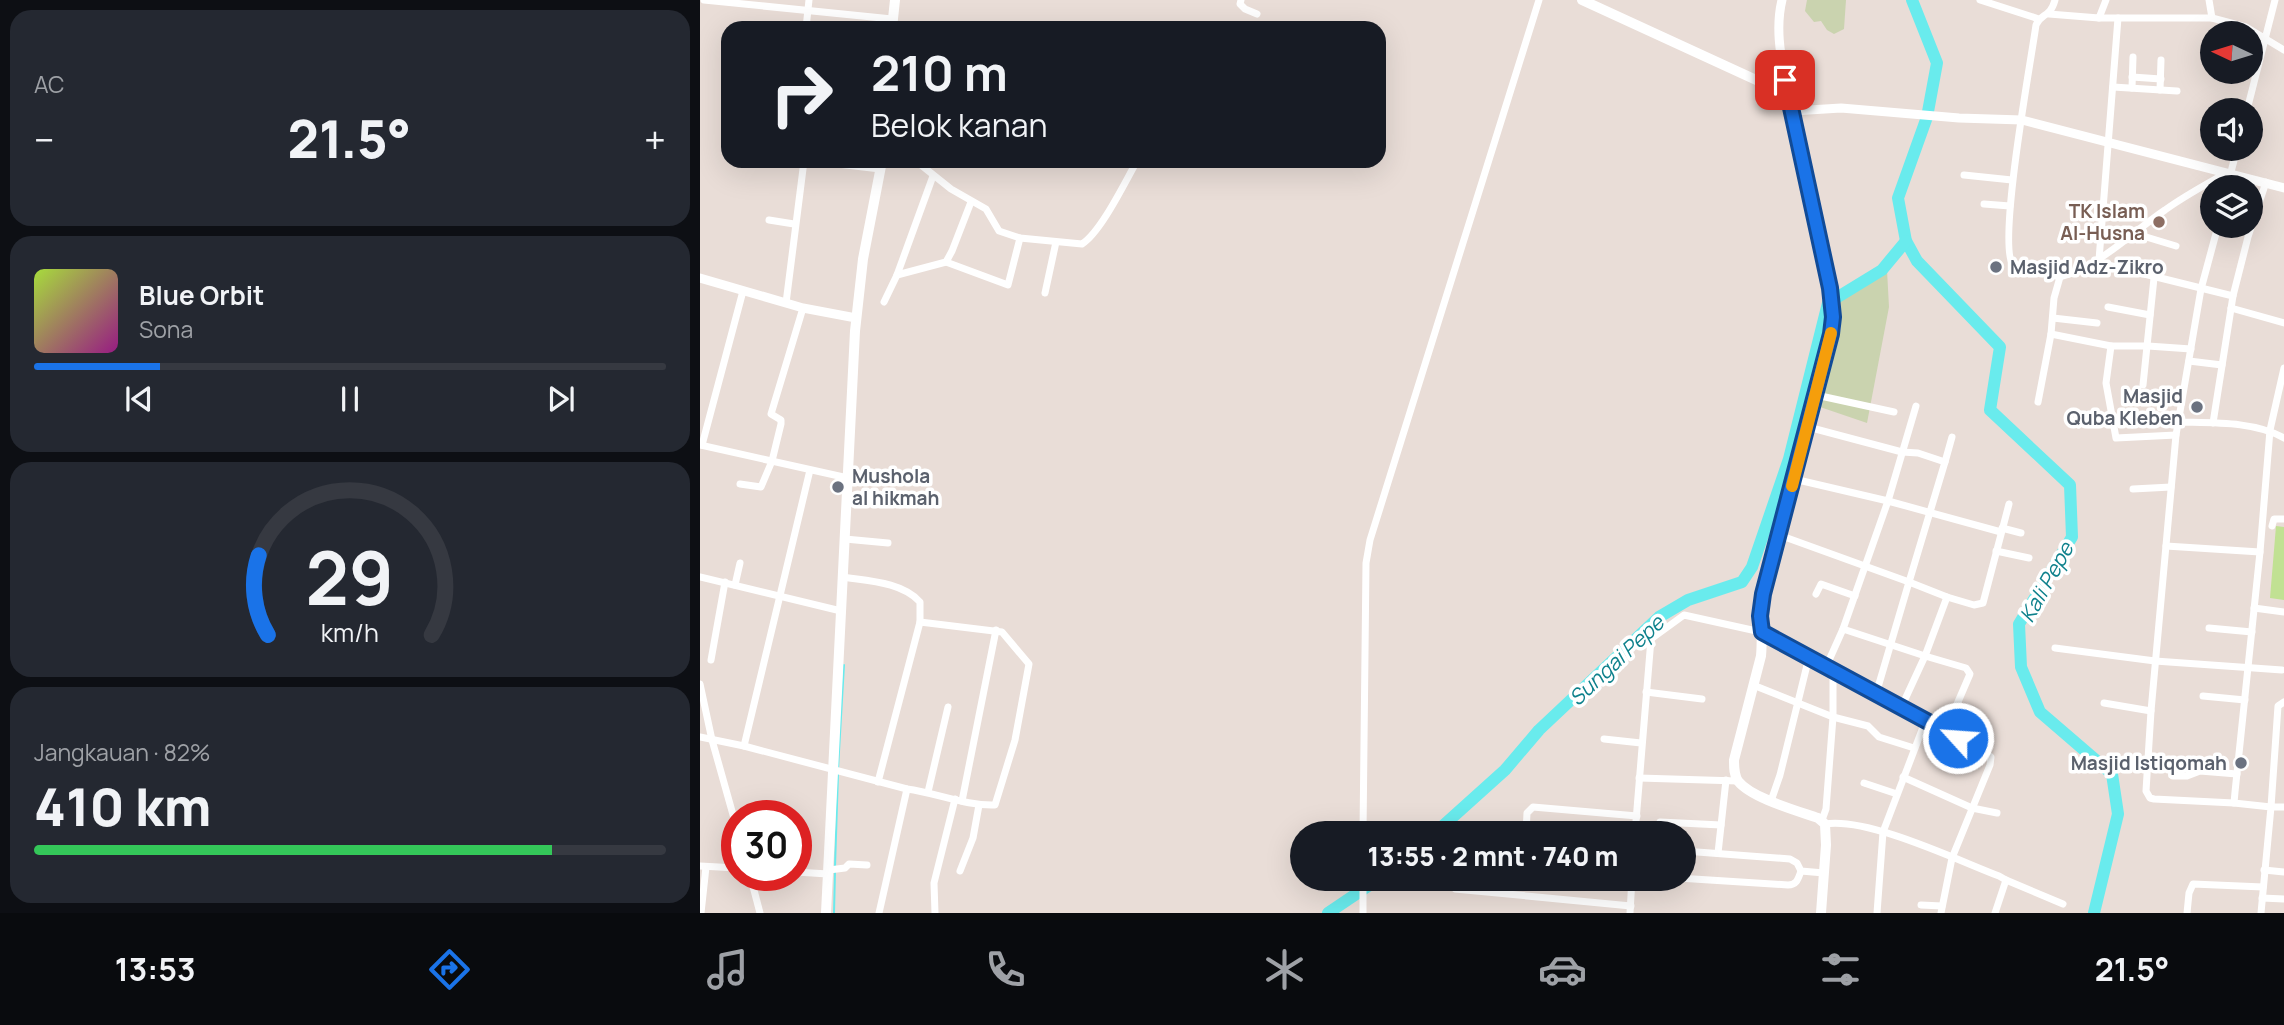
<!DOCTYPE html>
<html lang="id">
<meta charset="utf-8">
<style>
body{margin:0;font-family:Manrope,sans-serif;background:#242831;color:#f1f3f6;height:100vh;display:flex;flex-direction:column;font-size:26px;white-space:nowrap}
*{box-sizing:border-box;margin:0}
p{font-size:23px;color:#9ea1a6}
.icon{flex:none;width:38px;height:38px;fill:none;stroke:currentColor;stroke-width:2;stroke-linecap:round;stroke-linejoin:round}
.map{position:relative;flex:1;overflow:hidden}
.sheet{display:flex;flex-direction:column;gap:10px;padding:10px;background:#0d0f14;width:700px}
.sheet>*{flex:none}
.top-card{position:absolute;left:21px;top:21px;width:665px;height:147px;border-radius:21px;box-shadow:0 7px 28px #0002;background:#171b24;color:#f1f3f6;overflow:hidden}
.needle{width:46px;rotate:274deg}
.tools{position:absolute;left:1500px;top:21px;display:grid;gap:14px}
.tools a{display:grid;place-items:center;width:63px;height:63px;border-radius:50%;background:#171b24;box-shadow:0 7px 28px #0002;font-size:35px}
.speed{position:absolute;left:21px;top:800px;display:flex;gap:14px;font-size:35px;font-weight:700;text-align:center}
.speed>*{display:grid;place-content:center;width:91px;height:91px;border-radius:50%;background:#171b24;box-shadow:0 7px 28px #0002;line-height:1}
.speed .limit{border:10px solid #d22;background:#fff;color:#111}
.pin{position:absolute;display:grid;place-items:center;width:60px;height:60px;color:#fff;margin:-30px;border-radius:14px;box-shadow:0 4px 10px #0006}
.me{position:absolute;width:77px;margin:-38px;rotate:296deg;stroke-linejoin:round;filter:drop-shadow(0 0 5px #0008)}
.turn{display:flex;align-items:center;gap:24px;height:147px;padding:0 35px;font-size:32px}
.turn .icon{width:91px;height:91px;stroke-width:2.5}
.turn b{display:block;font-size:49px;line-height:60px}
.big{font-size:52px;font-weight:800;line-height:1.1}
.sheet .widget{flex:1;display:flex;flex-direction:column;justify-content:center;gap:10px;min-width:0;padding:0 24px;border-radius:21px;background:#242831}
.sheet .dial{align-items:center;gap:0}
.dial svg{height:182px;overflow:visible;fill:none;stroke:#363941;stroke-width:7;stroke-linecap:round;text-anchor:middle}
.dial text{fill:#f1f3f6;stroke:none}
.song{display:flex;align-items:center;gap:21px}
.cover{width:84px;height:84px;border-radius:10px;background:linear-gradient(135deg,hsl(80 70% 55%),hsl(310 70% 35%))}
.played{height:7px;border-radius:4px;background:linear-gradient(90deg,#1a73e8 20%,#363941 20%)}
.keys{display:flex;justify-content:space-around;direction:ltr}
.heat{display:flex;justify-content:space-between;align-items:center;font-size:38px;direction:ltr}
.charge{height:10px;border-radius:5px;background:linear-gradient(90deg,#34c759 82%,#363941 0)}
.trip{position:absolute;left:590px;top:821px;width:406px;height:70px;border-radius:35px;background:#171b24;box-shadow:0 7px 28px #0002;font-weight:800;line-height:70px;text-align:center}
.tabs{display:flex;height:112px;justify-content:space-around;align-items:center;background:#090b0e;color:#9ea1a6}
.tabs .icon{width:49px;height:49px}
.tabs .selected{color:#1a73e8}
.tabs b{font-size:32px;color:#f1f3f6}
main{display:flex;flex:1;min-height:0}
.map>svg:first-child{display:block}
.green{fill:#c1e193}
.cemetery{fill:#cad3af}
.lines{fill:none;stroke-linecap:round;stroke-linejoin:round}
.stream{stroke:#69ebed;stroke-width:2}
.river{stroke:#69ebed;stroke-width:12}
.minor{stroke:#fff;stroke-width:7}
.tertiary{stroke:#fff;stroke-width:9}
.secondary{stroke:#fff;stroke-width:10}
.route-casing{stroke:#114b97;stroke-width:18}
.route{stroke:#1a73e8;stroke-width:12}
.slow{stroke:#f59e0b;stroke-width:12}
.education-dot{fill:#8d6e63;stroke:#fff;stroke-width:2.5}
.worship-dot{fill:#6b7280;stroke:#fff;stroke-width:2.5}
.labels{text-anchor:middle;dominant-baseline:central;stroke-width:7;stroke-linejoin:round;paint-order:stroke}
.education-label{font-size:19px;font-weight:bold;fill:#785e54;stroke:#fff;text-anchor:end}
.worship-label{font-size:19px;font-weight:bold;fill:#5b616d;stroke:#fff;text-anchor:start}
.water-label{font-size:21px;font-style:italic;fill:#0e818c;stroke:#fff}
</style>
<main>
<section class="sheet">
<div class="widget"><p>AC</p>
<div class="heat"><a>−</a><b class="big">21.5°</b><a>+</a></div>
</div>
<div class="widget">
<div class="song"><i class="cover"></i><div><b>Blue Orbit</b><p>Sona</p></div></div>
<div class="played"></div>
<div class="keys"><svg class="icon" aria-label="previous" viewBox="0 0 24 24"><path d="M18 5L8 12l10 7zM5 5v14"/></svg><svg class="icon" aria-label="pause" viewBox="0 0 24 24"><path d="M8 5v14M16 5v14"/></svg><svg class="icon" aria-label="next" viewBox="0 0 24 24"><path d="M6 5l10 7-10 7zM19 5v14"/></svg></div>
</div>
<div class="widget dial"><svg viewBox="0 0 100 80">
<path d="M14 69A42 42 0 1 1 86 69"/>
<path d="M14 69A42 42 0 0 1 10 34" stroke="#1a73e8"/>
<text x="50" y="56" font-size="32" font-weight="700">29</text>
<text x="50" y="72" font-size="11">km/h</text>
</svg></div>
<div class="widget"><p>Jangkauan · 82%</p><b class="big">410 km</b><div class="charge"></div></div>
</section>
<div class="map">
<svg width="1584" height="913" viewBox="0 0 1584 913">
<rect width="100%" height="100%" fill="#e9ddd7"/>
<!-- green -->
<polygon class="green" points="1576,526 1584,527 1584,600 1570,598"/>
<!-- cemetery -->
<g class="cemetery">
<polygon points="1107,0 1146,0 1144,29 1134,34 1127,30 1121,21 1114,22 1105,11"/>
<polygon points="1187,270 1189,307 1167,423 1120,407 1141,328 1140,299"/>
</g>
<g class="lines">
<!-- stream -->
<g class="stream">
<polyline points="138,769 144,665"/>
<polyline points="135,867 138,774"/>
<polyline points="134,913 135,872"/>
</g>
<!-- river -->
<g class="river">
<polyline points="1212,0 1237,63 1227,117 1198,198 1206,241 1217,261 1300,347 1290,410 1370,485 1372,537 1319,624 1321,667 1340,712 1412,774 1418,814 1394,913"/>
<polyline points="735,833 805,770 839,730 959,617 988,600 1042,582 1052,567 1089,459 1128,303 1182,270 1206,241"/>
<polyline points="628,913 680,878"/>
</g>
<!-- minor -->
<g class="minor">
<polyline points="4,0 192,19"/>
<polyline points="541,0 540,4 545,9 557,14"/>
<polyline points="1280,0 1339,19"/>
<path d="M 1355,0 C 1350,18 1341,13 1336,25 C 1331,61 1297,245 1313,265 L 1360,277"/>
<polyline points="1509,0 1512,18"/>
<polyline points="1349,14 1399,18 1406,0"/>
<polyline points="1399,18 1418,18"/>
<polyline points="106,28 109,0"/>
<polyline points="1432,77 1461,79"/>
<polyline points="1413,87 1477,91"/>
<polyline points="1432,88 1433,57"/>
<polyline points="1460,90 1461,60"/>
<polyline points="1547,110 1575,0"/>
<polyline points="112,161 180,169"/>
<path d="M 216,161 L 251,189 L 286,209 L 299,231 L 320,238 L 382,244 C 401,232 425,182 437,161"/>
<polyline points="1264,175 1312,180"/>
<polyline points="1527,187 1537,149"/>
<polyline points="1284,204 1310,206"/>
<polyline points="69,220 94,224"/>
<polyline points="1518,226 1501,289 1476,435 1451,711 1446,791 1450,798 1454,799 1534,803"/>
<polyline points="1433,233 1476,246"/>
<polyline points="246,262 308,285 320,238"/>
<polyline points="197,275 246,262 252,251 271,202"/>
<polyline points="345,293 356,242"/>
<polyline points="1533,296 1404,264 1399,260 1418,18 1512,18 1546,27 1584,50"/>
<polyline points="184,302 197,275 233,176"/>
<polyline points="86,303 104,161"/>
<polyline points="1408,307 1450,315"/>
<polyline points="1531,308 1584,323"/>
<polyline points="1353,318 1397,323"/>
<polyline points="1351,334 1411,346"/>
<polyline points="1489,361 1522,365"/>
<polyline points="1443,385 1454,278"/>
<polyline points="1116,395 1194,412"/>
<path d="M 1338,402 L 1351,334 L 1354,298 L 1360,277 C 1400,266 1431,233 1465,210 C 1484,196 1505,185 1526,173"/>
<path d="M 1478,422 C 1512,423 1554,421 1584,438"/>
<polyline points="1513,423 1533,296 1548,237 1566,182"/>
<polyline points="1476,435 1416,438 1406,383 1411,346 1448,346 1491,349"/>
<polyline points="0,445 148,478"/>
<polyline points="2,445 43,291"/>
<polyline points="1245,462 1252,437"/>
<polyline points="1094,479 1188,501 1216,406"/>
<polyline points="40,484 61,487 72,461 81,424 81,420 71,414 103,308"/>
<polyline points="1433,489 1471,487"/>
<polyline points="1572,526 1574,519 1584,519"/>
<polyline points="1302,528 1321,533"/>
<polyline points="1079,535 1209,582 1245,462 1218,453 1202,452 1108,427"/>
<polyline points="145,539 188,543"/>
<polyline points="1466,546 1560,552"/>
<polyline points="1296,551 1329,558"/>
<polyline points="0,577 141,611"/>
<path d="M 142,577 C 168,581 202,582 220,602 L 220,622 L 178,782"/>
<polyline points="35,585 40,563"/>
<polyline points="1116,594 1121,584 1155,596"/>
<polyline points="1554,608 1584,612"/>
<polyline points="1509,628 1552,632"/>
<polyline points="1143,629 1225,656 1247,597 1274,605 1283,603 1309,504"/>
<polyline points="1355,648 1455,661 1582,670"/>
<polyline points="11,660 25,582"/>
<polyline points="1126,667 1143,629 1188,501 1301,532"/>
<polyline points="0,684 12,740 37,829"/>
<polyline points="1053,685 1133,717 1168,726 1179,737 1214,748"/>
<polyline points="946,692 1002,699"/>
<polyline points="1176,694 1209,582 1247,597"/>
<polyline points="1503,696 1545,700"/>
<polyline points="1584,702 1578,706 1571,807 1584,807"/>
<polyline points="1404,703 1451,711"/>
<polyline points="1201,708 1225,656 1266,668 1270,674 1245,732"/>
<path d="M 0,737 L 44,746 L 207,789 C 237,793 266,806 295,805 L 315,740 L 329,664 L 302,632 L 220,622"/>
<polyline points="904,739 941,743"/>
<polyline points="44,746 110,470"/>
<polyline points="1252,748 1258,738"/>
<polyline points="1473,776 1487,776 1500,771 1537,774"/>
<polyline points="1203,777 1272,808 1297,813"/>
<polyline points="939,778 1038,781"/>
<polyline points="1164,783 1197,794"/>
<polyline points="228,792 248,707"/>
<polyline points="262,801 296,630"/>
<polyline points="1071,801 1080,775 1109,657"/>
<polyline points="1122,820 1126,809 1133,717 1133,671"/>
<path d="M 1125,824 C 1168,817 1257,860 1299,876 L 1306,880 L 1295,913"/>
<polyline points="663,833 666,563 670,540 839,0"/>
<polyline points="826,833 827,813 833,807 937,816"/>
<polyline points="935,833 951,639 984,615 1061,632 1225,722 1282,750 1291,757 1290,765 1252,858 1241,913"/>
<polyline points="958,833 960,822 1021,825"/>
<polyline points="984,851 1090,859 1097,863 1101,871 1124,873"/>
<polyline points="1018,853 1026,780"/>
<polyline points="0,866 37,868"/>
<polyline points="129,870 145,868 149,864 167,865"/>
<polyline points="1564,870 1584,872"/>
<polyline points="260,871 273,838 279,805"/>
<polyline points="96,872 128,874"/>
<polyline points="50,875 60,913"/>
<polyline points="752,878 752,885 755,889 931,906"/>
<path d="M 978,878 L 1088,885 C 1097,885 1098,879 1101,871"/>
<polyline points="1306,880 1363,904"/>
<polyline points="1562,898 1584,899"/>
<polyline points="1221,905 1242,906"/>
<polyline points="1,913 6,867"/>
<polyline points="179,913 207,789"/>
<polyline points="235,913 234,883 255,799"/>
<polyline points="663,913 663,878"/>
<polyline points="930,913 932,878"/>
<polyline points="1177,913 1183,832 1225,722"/>
<polyline points="1487,913 1489,893 1493,884 1563,887"/>
<polyline points="1561,913 1571,807 1534,803 1535,792 1560,552 1570,430 1584,368"/>
</g>
<!-- tertiary -->
<g class="tertiary">
<path d="M 1082,0 C 1074,33 1083,65 1088,98"/>
<polyline points="1093,111 1141,108 1259,118 1322,120 1584,188"/>
<polyline points="0,278 103,308 156,318"/>
</g>
<!-- secondary -->
<g class="secondary">
<path d="M 882,0 L 1078,90 L 1088,98 L 1093,111 L 1130,288 L 1132,327 L 1063,594 C 1060,616 1063,635 1061,656 L 1034,760 C 1034,768 1034,775 1038,781 C 1051,798 1098,811 1118,818 L 1125,824 L 1126,845 L 1121,913"/>
<polyline points="192,28 195,0"/>
<polyline points="126,913 155,331 163,259 182,161"/>
</g>
</g>
<g class="lines">
<defs>
<polyline id="route" points="1085,80 1130,288 1133,317 1131,334 1063,594 1060,616 1062,632 1258,738"/>
</defs>
<!-- route casing -->
<use href="#route" class="route-casing"/>
<!-- route -->
<use href="#route" class="route"/>
<!-- slow -->
<polyline class="slow" points="1092,486 1131,333"/>
</g>
<!-- markers -->
<circle class="education-dot" cx="1459" cy="222" r="7"/>
<g class="worship-dot">
<circle cx="1296" cy="267" r="7"/>
<circle cx="1497" cy="407" r="7"/>
<circle cx="138" cy="487" r="7"/>
<circle cx="1541" cy="763" r="7"/>
</g>
<g class="labels">
<!-- education labels -->
<g class="education-label">
<text x="1445" y="211">TK Islam<tspan x="1445" dy="22">Al-Husna</tspan></text>
</g>
<!-- worship labels -->
<g class="worship-label">
<text x="1310" y="267">Masjid Adz-Zikro</text>
<text x="1483" y="396" text-anchor="end">Masjid<tspan x="1483" dy="22">Quba Kleben</tspan></text>
<text x="152" y="476">Mushola<tspan x="152" dy="22">al hikmah</tspan></text>
<text x="1527" y="763" text-anchor="end">Masjid Istiqomah</text>
</g>
<!-- water labels -->
<g class="water-label">
<text transform="translate(1346 582) rotate(-61)">Kali Pepe</text>
<text transform="translate(916 660) rotate(-43)">Sungai Pepe</text>
</g>
</g>
</svg>
<div class="tools">
<a><svg class="needle" viewBox="-14 -14 28 28"><path d="M0-13l5 13h-10z" fill="#e53935"/><path d="M0 13l5-13h-10z" fill="#9ea1a6"/></svg></a>
<a><svg class="icon" aria-label="sound" viewBox="0 0 24 24"><path d="M4 9h4l5-4v14l-5-4H4zM17 9q2 3 0 6"/></svg></a>
<a><svg class="icon" aria-label="layers" viewBox="0 0 24 24"><path d="M12 4l9 5-9 5-9-5zM3 14l9 5 9-5"/></svg></a>
</div>
<div class="speed"><div class="limit">30</div></div>
<div class="pin" style="left:1085px;top:80px;background:#d93025"><svg class="icon" aria-label="arrive" viewBox="0 0 24 24"><path d="M6 21V4h12l-3 4 3 4H6"/></svg></div>
<svg class="me" style="left:1258px;top:738px" viewBox="-20 -20 40 40"><circle r="17" fill="#1a73e8" stroke="#fff" stroke-width="3"/><path d="M0-11L8 9 0 5-8 9z" fill="#fff"/></svg>
<div class="trip">13:55 · 2 mnt · 740 m</div>
<div class="top-card">
<div class="turn"><svg class="icon" aria-label="right" viewBox="0 0 24 24"><path d="M7 20v-9h11M14 6l5 5-5 5"/></svg><div><b>210 m</b>Belok kanan</div></div>
</div>
</div>
</main>
<nav class="tabs">
<b>13:53</b>
<svg class="icon selected" aria-label="directions" viewBox="0 0 24 24"><path d="M12 3l9 9-9 9-9-9zM9 14v-3h6M13 9l2 2-2 2"/></svg>
<svg class="icon" aria-label="music" viewBox="0 0 24 24"><path d="M9 18V5l10-2v13"/><circle cx="6" cy="18" r="3"/><circle cx="16" cy="16" r="3"/></svg>
<svg class="icon" aria-label="phone" viewBox="0 0 24 24"><path d="M5 4h4l2 5-3 2q2 4 5 5l2-3 5 2v4C11 20 4 13 5 4z"/></svg>
<svg class="icon" aria-label="climate" viewBox="0 0 24 24"><path d="M12 3v18M4 7l16 10M4 17L20 7"/></svg>
<svg class="icon" aria-label="car" viewBox="0 0 24 24"><path d="M5 17H2v-5l4-1 3-4h7l3 4 3 1v5h-3M9 17h6M6 11h13"/><circle cx="7" cy="17" r="2"/><circle cx="17" cy="17" r="2"/></svg>
<svg class="icon" aria-label="filters" viewBox="0 0 24 24"><path d="M4 7h16M4 17h16"/><circle cx="9" cy="7" r="2"/><circle cx="15" cy="17" r="2"/></svg>
<b>21.5°</b>
</nav>
